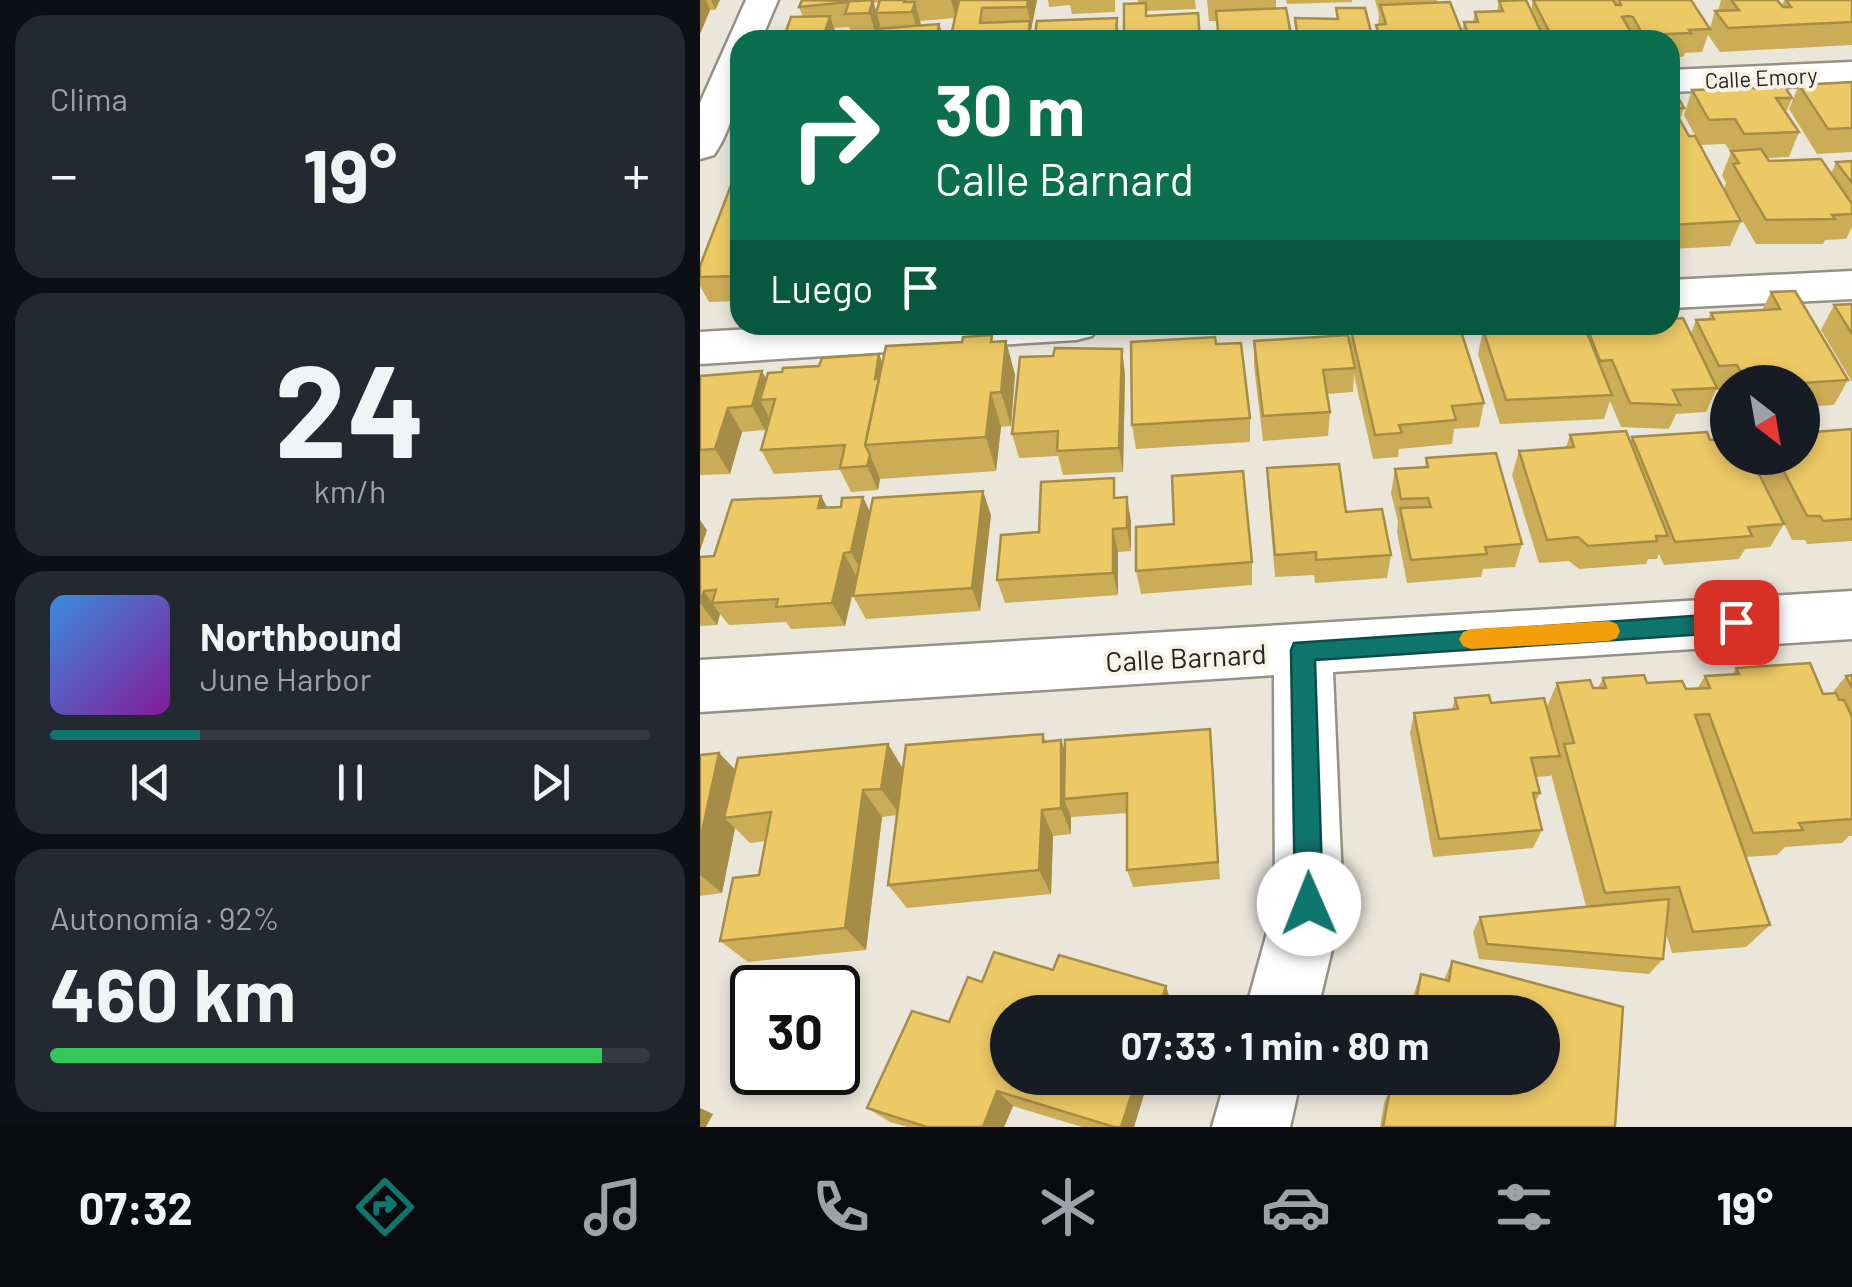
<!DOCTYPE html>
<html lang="es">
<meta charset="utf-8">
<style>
body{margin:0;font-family:Barlow,sans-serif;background:#242831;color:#f1f3f6;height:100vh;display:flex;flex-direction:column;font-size:38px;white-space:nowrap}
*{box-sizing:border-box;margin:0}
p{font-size:32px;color:#9ea1a6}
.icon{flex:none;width:55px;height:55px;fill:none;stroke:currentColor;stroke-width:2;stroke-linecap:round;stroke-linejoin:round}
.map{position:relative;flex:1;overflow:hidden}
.details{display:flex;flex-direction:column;gap:15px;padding:15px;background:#0d0f14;width:700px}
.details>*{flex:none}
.guide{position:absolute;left:30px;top:30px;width:950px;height:305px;border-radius:30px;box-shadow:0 5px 15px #0003;background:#0b6e4f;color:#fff;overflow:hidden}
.needle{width:65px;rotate:149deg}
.fabs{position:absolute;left:1010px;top:365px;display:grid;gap:20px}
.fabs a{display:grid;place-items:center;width:110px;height:110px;border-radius:50%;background:#171b24;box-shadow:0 5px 15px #0003;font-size:50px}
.speed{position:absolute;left:30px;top:965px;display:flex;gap:20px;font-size:50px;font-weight:700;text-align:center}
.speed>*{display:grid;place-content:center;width:130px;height:130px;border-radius:50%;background:#171b24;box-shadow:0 5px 15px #0003;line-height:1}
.speed .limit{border:5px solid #111;border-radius:15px;background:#fff;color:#111}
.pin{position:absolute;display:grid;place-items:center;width:85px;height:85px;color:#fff;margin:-42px;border-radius:20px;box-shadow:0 5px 15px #0006}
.me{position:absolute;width:110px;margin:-55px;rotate:359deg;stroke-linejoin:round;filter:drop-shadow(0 0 8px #0008)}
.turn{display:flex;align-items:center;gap:35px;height:210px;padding:0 40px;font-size:45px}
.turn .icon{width:130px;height:130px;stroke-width:2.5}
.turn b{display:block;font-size:70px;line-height:85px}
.then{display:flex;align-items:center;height:95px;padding:0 40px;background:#0003;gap:20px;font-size:38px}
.big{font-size:75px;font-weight:700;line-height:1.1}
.details .tile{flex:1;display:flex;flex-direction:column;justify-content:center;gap:15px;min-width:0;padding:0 35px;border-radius:30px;background:#242831}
.details .dial{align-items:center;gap:0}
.dial b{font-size:130px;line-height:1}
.song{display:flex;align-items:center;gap:30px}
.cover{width:120px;height:120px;border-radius:15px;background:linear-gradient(135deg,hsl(210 70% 55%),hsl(290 70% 35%))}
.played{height:10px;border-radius:5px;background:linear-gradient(90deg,#0f766e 25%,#363941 25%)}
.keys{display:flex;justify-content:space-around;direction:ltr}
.heat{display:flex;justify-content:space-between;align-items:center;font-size:55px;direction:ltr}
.charge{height:15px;border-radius:8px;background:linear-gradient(90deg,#34c759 92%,#363941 0)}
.trip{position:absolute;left:290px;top:995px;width:570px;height:100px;border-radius:50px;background:#171b24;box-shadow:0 5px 15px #0003;font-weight:700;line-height:100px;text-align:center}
.menu{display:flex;height:160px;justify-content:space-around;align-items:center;background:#090b0e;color:#9ea1a6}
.menu .icon{width:70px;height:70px}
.menu .current{color:#0f766e}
.menu b{font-size:45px;color:#f1f3f6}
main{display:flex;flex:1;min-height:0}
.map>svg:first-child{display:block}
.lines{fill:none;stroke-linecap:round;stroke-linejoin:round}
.minor-casing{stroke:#959186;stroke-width:5}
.minor{fill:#fff;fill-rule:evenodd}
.wall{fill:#ccad57;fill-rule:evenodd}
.shaded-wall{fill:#a68d47}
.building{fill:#edc965;stroke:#a68d47;stroke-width:2.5}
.route{fill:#0f766e;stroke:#0a4d48;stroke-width:2.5}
.slow{fill:#f59e0b}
.labels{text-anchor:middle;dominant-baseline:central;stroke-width:8;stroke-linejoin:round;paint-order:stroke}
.far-street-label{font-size:22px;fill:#262520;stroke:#f7f3e7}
.street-label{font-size:28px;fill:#262520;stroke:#f7f3e7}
</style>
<main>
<section class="details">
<div class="tile"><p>Clima</p>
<div class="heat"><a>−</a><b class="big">19°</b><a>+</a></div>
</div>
<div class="tile dial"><b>24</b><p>km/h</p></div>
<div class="tile">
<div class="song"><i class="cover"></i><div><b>Northbound</b><p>June Harbor</p></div></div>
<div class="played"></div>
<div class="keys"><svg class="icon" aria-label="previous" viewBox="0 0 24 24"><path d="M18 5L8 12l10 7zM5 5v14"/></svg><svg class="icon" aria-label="pause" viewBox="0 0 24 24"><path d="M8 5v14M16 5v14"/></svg><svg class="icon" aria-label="next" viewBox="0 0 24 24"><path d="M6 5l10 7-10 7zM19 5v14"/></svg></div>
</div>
<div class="tile"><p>Autonomía · 92%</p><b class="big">460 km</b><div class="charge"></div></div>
</section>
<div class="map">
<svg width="1152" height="1127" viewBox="0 0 1152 1127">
<rect width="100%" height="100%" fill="#eae6da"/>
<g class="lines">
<defs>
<g id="minor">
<path d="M 46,0 L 78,0 L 61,40 L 40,40 C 40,81 38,120 14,155 L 0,159 L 0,103 Z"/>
<polygon points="1152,62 1152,84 970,92 970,70"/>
<polygon points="1152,271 1152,299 970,308 970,280"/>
<polygon points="123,325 399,325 392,336 376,340 0,364 0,332"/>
<polygon points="1152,591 1152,639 633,672 643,904 617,1012 545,1012 575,904 574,675 0,712 0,660"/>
<polygon points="526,1078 601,1078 590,1127 512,1127"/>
</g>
</defs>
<!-- minor casing -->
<use href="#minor" class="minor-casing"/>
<!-- minor -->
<use href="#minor" class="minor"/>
</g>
<!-- wall -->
<g class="wall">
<polygon points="0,0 20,0 15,10 10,10 0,34"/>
<path d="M 102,0 L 337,0 L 331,30 L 333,40 L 328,40 L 255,18 L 220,21 L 221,25 L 239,24 L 244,40 L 173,40 L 174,37 L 153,38 L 149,27 L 134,28 L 83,40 L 103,17 L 99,7 ZM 180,2 L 176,13 L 173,3 Z"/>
<polygon points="348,0 415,0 415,12 372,14 370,5 349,7"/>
<polygon points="438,0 495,0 496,9 446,11 447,16 500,40 334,40 417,18 420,40 424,39 438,3"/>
<polygon points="507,0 576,0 576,9 592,40 518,40 516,21 509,21"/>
<polygon points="586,0 652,0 652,2 587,4"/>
<polygon points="675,0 737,0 736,3 762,32 764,22 773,22 775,12 797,11 799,1 831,10 833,0 991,0 1010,28 1015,11 1018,11 1021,0 1077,0 1082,6 1084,0 1152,0 1152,45 1020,52 1008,35 1002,52 985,53 983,57 970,57 970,40 675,40 676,25 678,24 679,15"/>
<polygon points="1152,82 1152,152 1117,154 1089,109 1099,85"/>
<polygon points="992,90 1092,98 1086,113 1099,132 1089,157 1066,158 1069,161 1131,174 1136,162 1152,161 1152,227 1146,239 1125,240 1123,244 1056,244 1024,189 1026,183 1022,175 1031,152 1025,144 1000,145 984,115"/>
<polygon points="970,94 984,108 980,120 1041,221 1030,246 970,249"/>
<polygon points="40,162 40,301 9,302 0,286 0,266"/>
<polygon points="1071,292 1148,380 1134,405 1102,407 1102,382 1028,382 1028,393 1026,390 1016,390 1006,412 976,414 969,429 921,427 910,401 904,419 800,424 778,354 783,330 810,328 811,325 884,325 884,327 885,325 970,325 991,333 996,320 1008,319 1011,313 1062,310"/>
<polygon points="1152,304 1152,382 1121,330 1134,305"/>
<polygon points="651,330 784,403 779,427 754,429 752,444 699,449 698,457 673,459 654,375 653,392 627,394 630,412 628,436 563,441 554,366 554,341 650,346"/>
<polygon points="292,335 293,342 306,341 315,375 311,426 301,427 296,471 180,479 178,490 151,492 140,470 74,474 61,450 69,417 65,430 42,432 30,474 0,475 0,376 66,378 183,362"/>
<polygon points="516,344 550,418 550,442 436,449 432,425"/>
<polygon points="425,374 423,472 363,475 358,456 319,458 312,434"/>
<polygon points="1152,429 1152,541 1107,544 1105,540 1092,540 1053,459 1054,458 1102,458"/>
<polygon points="870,435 930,442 932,437 1010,440 1084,524 1070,547 1045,549 1039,559 964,565 959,554 957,559 948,559 946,564 879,569 869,561 839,563 812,475 819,451 866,447"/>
<polygon points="726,458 822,544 815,567 783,569 781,577 707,583 697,532 698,522 691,493 695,469 725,467"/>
<polygon points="567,468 646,512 691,555 687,578 615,583 614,575 575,577 568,492"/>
<polygon points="121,496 128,508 170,511 291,515 280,611 166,619 153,596 157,576 145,626 91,629 86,622 29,625 20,614 17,625 0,626 0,557 14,556"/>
<polygon points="417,498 431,521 431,551 418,552 418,595 305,603 297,580 339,532"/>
<polygon points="474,524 552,562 552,585 441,594 436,571"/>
<polygon points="1036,668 1123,694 1132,693 1146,676 1152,675 1152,836 1149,836 1142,843 1085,847 1077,855 1046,857 1070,925 1046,947 972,953 966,933 963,959 949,974 779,959 773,932 780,917 886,906 851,774 850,776 836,777 840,793 835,803 842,830 833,848 733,857 710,733 714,713 752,710 755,698 846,709 857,683 898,688 903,678 986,689 997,689 1005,676 1032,675"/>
<polygon points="343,734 346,742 361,740 364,750 512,749 520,879 433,887 427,870 427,813 371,817 371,834 353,836 351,894 207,908 188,885 197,815 182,817 166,950 48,962 20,941 59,875 65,841 50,843 35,828 22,893 0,896 0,755 19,753 35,770 188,744 203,769"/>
<polygon points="752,961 923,1007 915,1127 680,1127 684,1103 690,1089 696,1090 698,1078 842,1078 842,1012 710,1012 714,993 721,974 744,980"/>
<polygon points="282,982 472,1005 308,1078 449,1078 434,1127 382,1127 313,1106 304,1127 207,1127 190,1122 167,1108 249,1022"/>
</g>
<!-- shaded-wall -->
<g class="shaded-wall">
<polygon points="0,0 6,0 10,10 0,34"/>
<polygon points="11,0 20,0 15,10"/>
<polygon points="173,0 180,25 177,37 169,13"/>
<polygon points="251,0 259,0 256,18"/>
<polygon points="328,0 337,0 331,30 333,40 328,40 330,21 327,7"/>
<polygon points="215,2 221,25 219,36 212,12"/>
<polygon points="130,16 138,40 125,32"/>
<polygon points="239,24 244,40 237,40"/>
<polygon points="843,36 842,40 820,40 820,38"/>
<polygon points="306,341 315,375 311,426 301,392"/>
<polygon points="422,349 425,374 423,472 419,448"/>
<polygon points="179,354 189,379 175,379"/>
<polygon points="62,371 75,395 60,400 69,417 65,430 52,406"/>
<polygon points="291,393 301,427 296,471 286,437"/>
<polygon points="28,408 42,432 30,474 15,449"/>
<polygon points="170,455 180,479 178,490 167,466"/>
<polygon points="283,491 291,515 280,611 272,588"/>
<polygon points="121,496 134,520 118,508"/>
<polygon points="163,497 174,520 163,575 151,552"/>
<polygon points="427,497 431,521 431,551 427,528"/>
<polygon points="0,520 7,530 0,551"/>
<polygon points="413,529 418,552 418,595 413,573"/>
<polygon points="144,553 156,576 145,626 132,603"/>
<polygon points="4,591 20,614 17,625 0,603"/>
<polygon points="361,740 371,768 364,799 371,817 371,834 361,808"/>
<polygon points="188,744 205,772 200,815 181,789"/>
<polygon points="19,753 45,780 24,818 35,828 22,893 0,875 0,841"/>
<polygon points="163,790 182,817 166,950 145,928"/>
<polygon points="342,810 353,836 351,894 339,870"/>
<polygon points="466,986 472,1005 470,1012 458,1012"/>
<polygon points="437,1078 449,1078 434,1127 421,1127"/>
<polygon points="297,1091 313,1106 304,1127 283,1127"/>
<polygon points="0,1108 13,1114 6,1127 0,1127"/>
</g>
<!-- building -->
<g class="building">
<polygon points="102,0 157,1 173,0 169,13 145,14 149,2 99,7"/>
<polygon points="180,0 205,0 204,2 215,2 212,12 176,13"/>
<polygon points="259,0 328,0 327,7 282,8 280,23 330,21 328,40 250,40"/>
<polygon points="826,0 843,36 770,40 764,22 778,22 775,12 803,11 799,1"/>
<polygon points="833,0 913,0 916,5 921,5 919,0 991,0 1010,29 989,30 991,33 943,35 933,17 928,16 922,17 931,32 850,33"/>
<polygon points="1031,0 1077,0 1083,7 1091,7 1086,0 1152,0 1152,22 1028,28 1015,11 1039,10"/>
<polygon points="750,2 765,40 681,40 676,25 686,24 680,5"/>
<polygon points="446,3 446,16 498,13 500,40 334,40 337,21 417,18 416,40 424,39 424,4"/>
<polygon points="586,8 592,40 519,40 516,11"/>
<polygon points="636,8 665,8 673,40 598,40 595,18 638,19"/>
<polygon points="130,16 125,32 142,31 140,40 83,40 91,17"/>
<polygon points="239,24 237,38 232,38 232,40 173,40 176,29"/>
<polygon points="1152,82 1152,128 1128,129 1099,85"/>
<polygon points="1085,87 1092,98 1076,98 1099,132 1044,134 1035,119 1009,120 992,90"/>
<polygon points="970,94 976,94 984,108 973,108 989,136 995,136 1041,221 970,225 970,169 977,169 970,156"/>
<polygon points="1061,149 1069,161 1121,159 1152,204 1152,214 1132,215 1135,219 1066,220 1033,164 1039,163 1031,151"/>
<polygon points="1152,161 1152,183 1136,162"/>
<polygon points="40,162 40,276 0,277 0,266"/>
<polygon points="1095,291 1148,380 1102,383 1046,382 1037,365 1019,366 996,320 1014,319 1011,313 1080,309 1071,292"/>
<polygon points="1152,304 1152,334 1134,305"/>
<polygon points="983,318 1017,388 973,390 980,405 930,403 912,360 900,361 886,325 970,325 970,319"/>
<polygon points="724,325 759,325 784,403 752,406 756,420 699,425 702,433 675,435 651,330"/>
<polygon points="813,325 884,325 912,395 806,400 783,330 814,328"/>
<polygon points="292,335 291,342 306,341 301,392 291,393 286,437 165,445 186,346 262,342 263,337"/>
<polygon points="648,335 655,368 623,370 630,412 563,416 554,341"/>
<polygon points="515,337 516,344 541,343 550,418 432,425 431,342"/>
<polygon points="355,348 422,349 419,448 357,451 358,431 312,434 320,357 353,356"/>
<polygon points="179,354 175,379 179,378 165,445 170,455 167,466 140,468 145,445 61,450 75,399 60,400 68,373 82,372 83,368 119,366 122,358"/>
<polygon points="62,371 52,406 28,408 15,449 0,450 0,376"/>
<polygon points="1152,429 1152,519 1123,521 1120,516 1107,516 1077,458 1102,458 1102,433"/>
<polygon points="926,431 968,536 956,536 957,541 888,546 878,537 847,540 819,451 874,447 870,435"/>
<polygon points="1007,432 1010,440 1028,438 1028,458 1051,458 1084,524 1048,527 1052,536 975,542 932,437"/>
<polygon points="796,453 822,544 785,547 787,554 711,560 700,508 731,507 728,498 701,499 695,469 728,467 726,458"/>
<polygon points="639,464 646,512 682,509 691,555 616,560 616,552 575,555 567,468"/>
<polygon points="543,471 552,562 436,571 436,527 474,524 472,476"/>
<polygon points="414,478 414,498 427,497 427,528 413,529 413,573 297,580 301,535 339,532 341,482"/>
<polygon points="283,491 272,588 153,596 173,498"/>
<polygon points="121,496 118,508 141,507 142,498 163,497 151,552 144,553 132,603 76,607 78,599 12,603 16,590 4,591 0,603 0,557 14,556 32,500"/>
<polygon points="1110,663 1123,694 1136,693 1139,700 1144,700 1152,717 1152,819 1099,823 1103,830 1053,833 1009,714 995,715 1070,925 993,932 979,887 905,893 864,744 874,743 857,683 890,680 893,688 906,688 903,678 944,675 947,683 982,681 986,689 1010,688 1005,676 1039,674 1036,668"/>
<polygon points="1152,675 1152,688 1146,676"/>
<polygon points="789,695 791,703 844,698 860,756 831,758 840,793 833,793 842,830 739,839 714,713 758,709 755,698"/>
<polygon points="510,729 518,862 427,870 427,793 364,799 365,740"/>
<polygon points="343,734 343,742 361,740 361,808 342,810 339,870 188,885 206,745"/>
<polygon points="188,744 181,789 163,790 145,928 20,941 33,878 59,875 71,812 24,818 38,758"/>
<polygon points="19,753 0,841 0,755"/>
<polygon points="969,899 963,959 787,944 780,917"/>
<polygon points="294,952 353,970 359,955 466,986 458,1012 308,1012 308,1078 437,1078 421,1127 414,1127 297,1091 283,1127 227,1127 167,1108 212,1011 249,1022 268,977 282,982"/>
<polygon points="752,961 923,1007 915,1127 683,1127 690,1089 700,1091 702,1078 842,1078 842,1012 714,1012 721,974 749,981"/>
</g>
<!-- route -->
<polygon class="route" points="1036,613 1044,616 1047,622 1044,629 1036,632 615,660 623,904 619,914 609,918 599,914 595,904 591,650 594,643"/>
<!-- slow -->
<polygon class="slow" points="909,621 917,624 920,631 917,638 909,641 771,649 763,646 759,639 763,632 771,629"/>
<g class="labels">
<!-- far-street labels -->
<g class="far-street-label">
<text transform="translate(1061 77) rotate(-3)">Calle Emory</text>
</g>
<!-- street labels -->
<g class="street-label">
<text transform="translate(486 657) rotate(-3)">Calle Barnard</text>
</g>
</g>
</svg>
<div class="fabs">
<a><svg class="needle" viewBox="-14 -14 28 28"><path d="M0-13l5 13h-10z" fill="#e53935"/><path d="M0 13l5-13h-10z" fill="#9ea1a6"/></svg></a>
</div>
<div class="speed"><div class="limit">30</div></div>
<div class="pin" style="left:1036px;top:622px;background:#d93025"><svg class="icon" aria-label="arrive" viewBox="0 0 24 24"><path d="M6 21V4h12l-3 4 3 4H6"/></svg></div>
<svg class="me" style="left:609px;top:904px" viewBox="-20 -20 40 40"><circle r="19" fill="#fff"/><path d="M0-13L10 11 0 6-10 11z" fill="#0f766e"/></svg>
<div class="trip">07:33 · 1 min · 80 m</div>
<div class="guide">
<div class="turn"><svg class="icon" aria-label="right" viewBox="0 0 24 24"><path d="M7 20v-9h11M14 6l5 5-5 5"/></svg><div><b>30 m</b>Calle Barnard</div></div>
<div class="then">Luego<svg class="icon" aria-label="arrive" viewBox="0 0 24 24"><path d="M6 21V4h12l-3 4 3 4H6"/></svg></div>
</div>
</div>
</main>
<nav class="menu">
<b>07:32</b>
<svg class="icon current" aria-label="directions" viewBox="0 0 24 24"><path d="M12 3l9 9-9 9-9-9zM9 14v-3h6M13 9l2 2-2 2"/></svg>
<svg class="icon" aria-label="music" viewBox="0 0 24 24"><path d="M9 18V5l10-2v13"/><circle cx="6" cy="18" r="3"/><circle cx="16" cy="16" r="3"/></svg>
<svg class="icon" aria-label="phone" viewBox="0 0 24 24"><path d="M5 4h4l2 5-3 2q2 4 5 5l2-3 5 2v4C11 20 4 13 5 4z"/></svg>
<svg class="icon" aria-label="climate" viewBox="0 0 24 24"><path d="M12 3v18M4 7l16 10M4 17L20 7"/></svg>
<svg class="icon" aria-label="car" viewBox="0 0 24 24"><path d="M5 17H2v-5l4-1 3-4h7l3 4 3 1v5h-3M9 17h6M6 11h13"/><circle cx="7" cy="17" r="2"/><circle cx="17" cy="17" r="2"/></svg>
<svg class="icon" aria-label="filters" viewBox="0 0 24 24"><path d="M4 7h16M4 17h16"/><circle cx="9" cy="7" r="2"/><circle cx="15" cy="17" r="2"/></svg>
<b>19°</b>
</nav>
